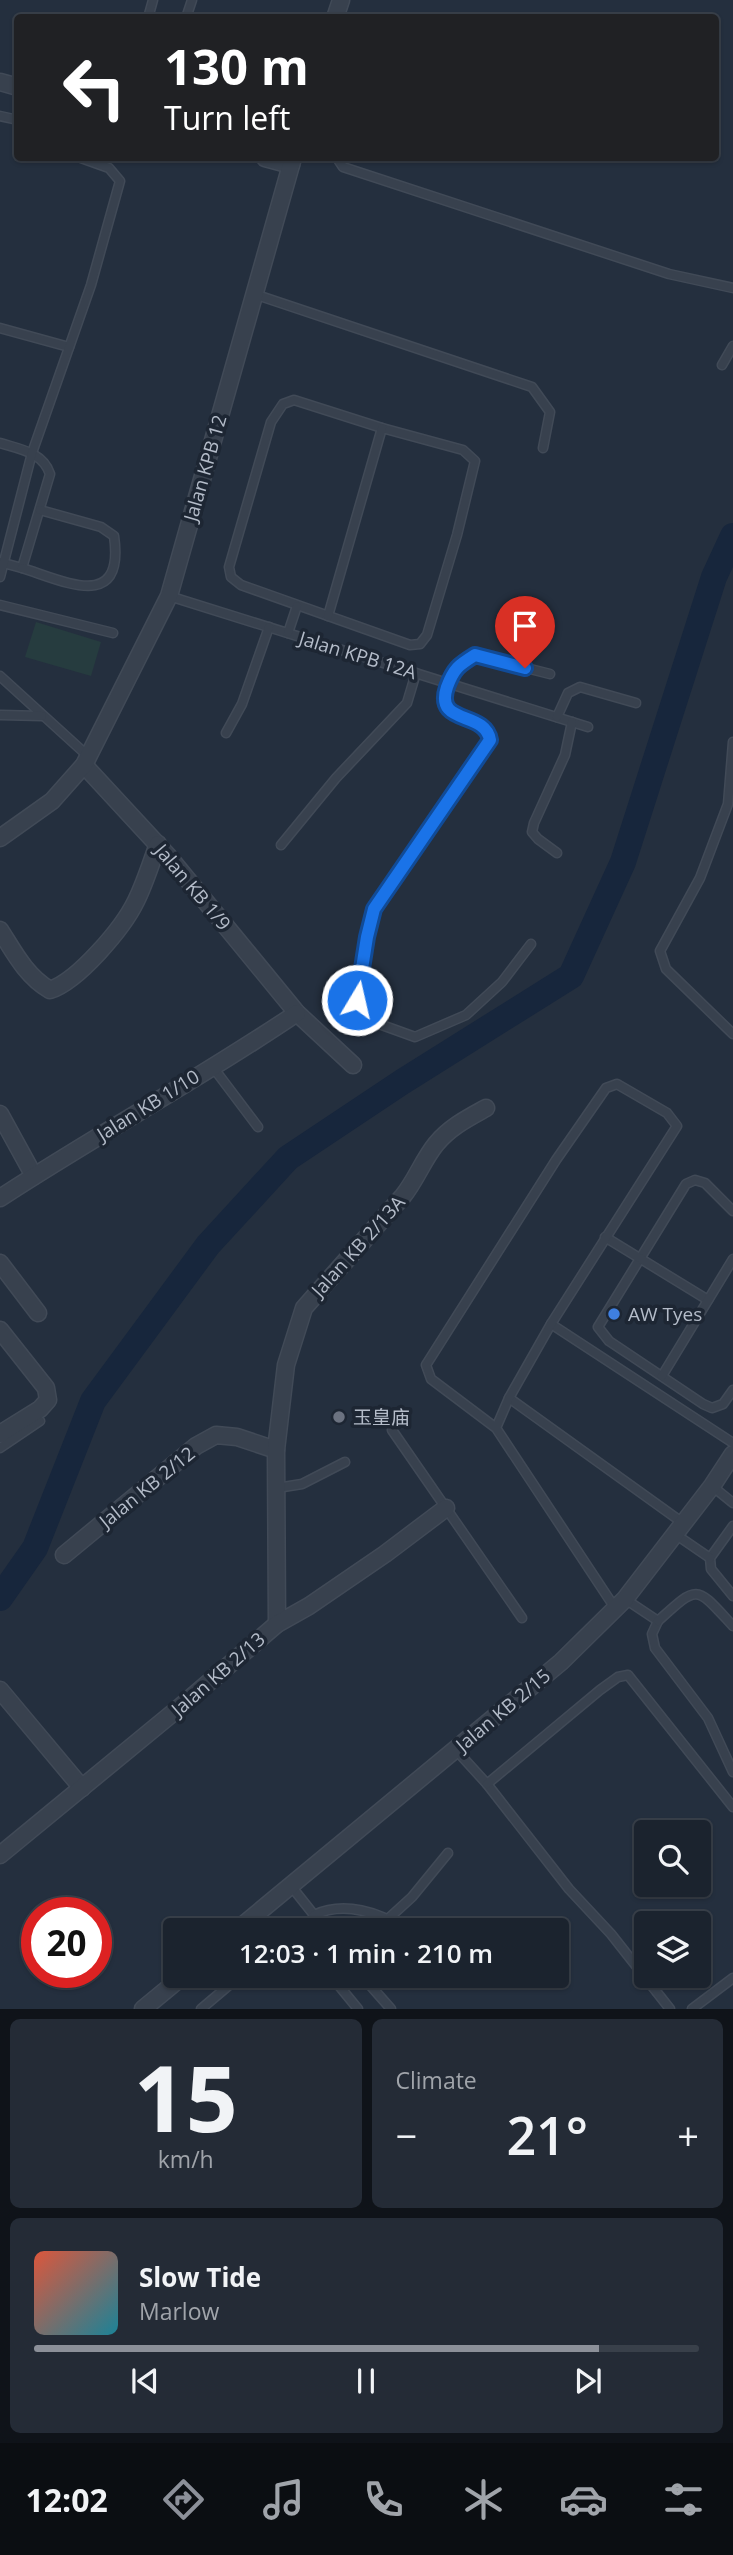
<!DOCTYPE html>
<meta charset="utf-8">
<style>
body{margin:0;font-family:"Open Sans","Noto Sans SC",sans-serif;background:#242b36;color:#f1f3f6;height:100vh;display:flex;flex-direction:column;font-size:26px;white-space:nowrap}
*{box-sizing:border-box;margin:0}
p{font-size:23px;color:#a0a4aa}
.icon{flex:none;width:38px;height:38px;fill:none;stroke:currentColor;stroke-width:2;stroke-linecap:round;stroke-linejoin:round}
.map{position:relative;height:2009px;overflow:hidden}
.drawer{display:flex;flex-direction:column;gap:10px;padding:10px;background:#0f1319;flex:1}
.drawer>*{flex:none}
.hud{position:absolute;left:14px;top:14px;width:705px;height:147px;border-radius:7px;box-shadow:0 2px 5px #0004,0 0 0 2px #39404a;background:#202124;color:#fff;overflow:hidden}
.controls{position:absolute;left:634px;top:1820px;display:grid;gap:14px}
.controls a{display:grid;place-items:center;width:77px;height:77px;border-radius:7px;background:#1b232e;box-shadow:0 2px 5px #0004,0 0 0 2px #39404a;font-size:35px}
.speed{position:absolute;left:21px;top:1897px;display:flex;gap:14px;font-size:35px;font-weight:700;text-align:center}
.speed>*{display:grid;place-content:center;width:91px;height:91px;border-radius:50%;background:#1b232e;box-shadow:0 2px 5px #0004,0 0 0 2px #39404a;line-height:1}
.speed .limit{border:10px solid #d22;background:#fff;color:#111}
.pin{position:absolute;display:grid;place-items:center;width:60px;height:60px;color:#fff;margin:-72px -30px;border-radius:50% 50% 50% 0;rotate:-45deg;box-shadow:0 0 7px #0007}
.pin .icon{rotate:45deg}
.me{position:absolute;width:77px;margin:-38px;rotate:9deg;stroke-linejoin:round;filter:drop-shadow(0 0 5px #0008)}
.turn{display:flex;align-items:center;gap:24px;height:147px;padding:0 35px;font-size:32px}
.turn .icon{width:91px;height:91px;stroke-width:2.5}
.turn b{display:block;font-size:49px;line-height:60px}
.big{font-size:52px;font-weight:600;line-height:1.1}
.drawer .widget{flex:1;display:flex;flex-direction:column;justify-content:center;gap:10px;min-width:0;padding:0 24px;border-radius:10px;background:#242b36}
.drawer .dial{align-items:center;gap:0}
.dial b{font-size:91px;line-height:1}
.song{display:flex;align-items:center;gap:21px}
.cover{width:84px;height:84px;border-radius:10px;background:linear-gradient(135deg,hsl(10 70% 55%),hsl(190 70% 35%))}
.played{height:7px;border-radius:4px;background:linear-gradient(90deg,#8c9099 85%,#39404a 85%)}
.keys{display:flex;justify-content:space-around;direction:ltr}
.heat{display:flex;justify-content:space-between;align-items:center;font-size:38px;direction:ltr}
.drawer .tiles{flex:1;display:grid;gap:10px;grid-template-columns:1fr 1fr}
.widget:last-child{grid-column:span 2}
.trip{position:absolute;left:163px;top:1918px;width:406px;height:70px;border-radius:7px;background:#1b232e;box-shadow:0 2px 5px #0004,0 0 0 2px #39404a;font-weight:600;line-height:70px;text-align:center}
.menu{display:flex;height:112px;justify-content:space-around;align-items:center;background:#0b0e12;color:#a0a4aa}
.menu .icon{width:49px;height:49px}
.menu .current{color:#8c9099}
.menu b{font-size:32px;color:#f1f3f6}
.map>svg:first-child{display:block}
.green{fill:#263c3f}
.lines{fill:none;stroke-linecap:round;stroke-linejoin:round}
.river{stroke:#17263c;stroke-width:26}
.service-casing{stroke:#414a57;stroke-width:11}
.minor-casing{stroke:#414a57;stroke-width:19}
.service{stroke:#38414e;stroke-width:8}
.minor{stroke:#38414e;stroke-width:16}
.route-casing{stroke:#114b97;stroke-width:18}
.route{stroke:#1a73e8;stroke-width:12}
.shop-dot{fill:#3f7fe0;stroke:#1d2633;stroke-width:2.5}
.worship-dot{fill:#6b7280;stroke:#1d2633;stroke-width:2.5}
.labels{text-anchor:middle;dominant-baseline:central;stroke-width:7;stroke-linejoin:round;paint-order:stroke}
.street-label{font-size:19px;fill:#b4bcc9;stroke:#1d2633}
.poi-label{font-size:19px;fill:#b4bcc9;stroke:#1d2633;text-anchor:start}
</style>
<div class="map">
<svg width="733" height="2009" viewBox="0 0 733 2009">
<rect width="100%" height="100%" fill="#242f3e"/>
<!-- green -->
<polygon class="green" points="36,622 101,642 91,676 25,657"/>
<g class="lines">
<!-- river -->
<polyline class="river" points="0,1598 35,1548 93,1401 208,1245 288,1158 402,1082 571,976 623,862 714,577 733,536"/>
<defs>
<g id="service">
<polyline points="148,18 153,0"/>
<polyline points="186,18 192,0"/>
<polyline points="0,116 18,120"/>
<polyline points="337,158 343,167 669,274 733,288"/>
<polyline points="254,294 532,387 550,412 543,448"/>
<polyline points="0,328 69,347"/>
<polyline points="722,365 733,346"/>
<polygon points="294,400 382,428 463,450 475,461 457,535 427,635 420,644 410,645 241,585 231,577 229,567 271,422 283,404"/>
<path d="M 0,443 C 19,449 43,452 50,474 L 22,568 L 0,562"/>
<path d="M 22,568 C 64,581 125,613 114,536 L 101,527 L 40,510"/>
<polyline points="0,577 32,453 91,285 120,181 109,168 81,158"/>
<polyline points="169,596 588,727"/>
<polyline points="0,605 113,633"/>
<polyline points="328,616 382,428"/>
<polyline points="288,633 297,606"/>
<polyline points="0,676 89,757"/>
<polyline points="1,715 42,716"/>
<polyline points="557,717 568,693 580,687 636,703"/>
<polyline points="226,733 242,704 269,627"/>
<polyline points="733,742 728,804 700,878 660,951 666,969 733,1034"/>
<polyline points="281,845 336,778 407,703 416,673"/>
<polyline points="557,853 538,839 532,832 534,823 565,755 572,722"/>
<path d="M 531,944 L 502,982 L 466,1015 L 415,1037 L 379,1024 L 357,1000 L 367,937 L 374,909 L 490,740 C 485,711 434,726 447,687 C 454,669 459,665 475,655 L 550,674"/>
<polyline points="212,1066 258,1127"/>
<polyline points="733,1211 705,1183 695,1180 686,1184 598,1327 609,1341 703,1404 712,1408 723,1404 733,1390"/>
<polyline points="605,1237 708,1300"/>
<polyline points="551,1324 733,1443"/>
<polyline points="662,1376 733,1259"/>
<polyline points="509,1398 683,1523"/>
<polyline points="496,1428 509,1398 551,1324 677,1126 667,1113 617,1084 606,1088 556,1160 426,1365 431,1379 496,1428 615,1608"/>
<polyline points="392,1430 522,1618"/>
<polyline points="0,1448 40,1421"/>
<polyline points="712,1486 733,1503"/>
<polyline points="277,1488 302,1484 345,1462"/>
<polyline points="733,1526 710,1558 711,1569 733,1596"/>
<polyline points="675,1534 710,1558"/>
<polyline points="625,1599 658,1621 652,1634 655,1648 708,1718 733,1772"/>
<path d="M 658,1621 C 699,1584 695,1585 733,1626"/>
<polyline points="456,1750 487,1784 569,1889 611,1934 670,2009"/>
<polyline points="487,1784 600,1690 618,1677 628,1675 733,1807"/>
<polyline points="291,1886 326,1930"/>
<path d="M 314,1915 C 344,1901 380,1912 405,1930"/>
<polyline points="389,1918 412,1897 448,1853"/>
<polyline points="331,1976 358,2009"/>
<polyline points="362,1976 391,2009"/>
<polyline points="201,2009 240,1976"/>
<polyline points="692,2009 733,1978"/>
</g>
<g id="minor">
<polyline points="335,18 341,0"/>
<polyline points="0,82 18,87"/>
<polyline points="265,158 291,165"/>
<polyline points="84,765 169,857 297,1013 353,1065"/>
<polyline points="0,838 52,801 84,765 169,596 293,158"/>
<path d="M 0,930 C 14,952 26,976 50,990 C 78,981 123,928 136,901 C 145,883 151,863 158,844"/>
<polyline points="0,1114 34,1176"/>
<path d="M 0,1198 C 98,1134 201,1078 297,1013"/>
<polyline points="0,1263 38,1313"/>
<polyline points="0,1330 46,1388 48,1400 40,1409 0,1434"/>
<polyline points="64,1555 196,1446 216,1435 237,1437 276,1450"/>
<path d="M 277,1624 L 276,1450 L 286,1365 L 304,1308 L 403,1196 C 416,1180 423,1160 436,1144 C 450,1127 468,1118 486,1108"/>
<polyline points="0,1690 82,1788"/>
<polyline points="0,1855 180,1707 277,1624 309,1606 385,1554 446,1508"/>
<polyline points="237,1930 561,1662 625,1599 712,1486 733,1454"/>
<polyline points="143,2009 183,1976"/>
</g>
</defs>
<!-- service casing -->
<use href="#service" class="service-casing"/>
<!-- minor casing -->
<use href="#minor" class="minor-casing"/>
<!-- service -->
<use href="#service" class="service"/>
<!-- minor -->
<use href="#minor" class="minor"/>
</g>
<g class="lines">
<defs>
<path id="route" d="M 357,1000 L 367,937 L 374,909 L 490,740 C 485,710 434,726 447,687 C 454,668 459,665 475,655 L 525,668"/>
</defs>
<!-- route casing -->
<use href="#route" class="route-casing"/>
<!-- route -->
<use href="#route" class="route"/>
</g>
<!-- markers -->
<circle class="shop-dot" cx="614" cy="1314" r="7"/>
<circle class="worship-dot" cx="339" cy="1417" r="7"/>
<g class="labels">
<!-- street labels -->
<g class="street-label">
<text transform="translate(205 468) rotate(-74)">Jalan KPB 12</text>
<text transform="translate(358 655) rotate(17)">Jalan KPB 12A</text>
<text transform="translate(193 887) rotate(50)">Jalan KB 1/9</text>
<text transform="translate(148 1105) rotate(-32)">Jalan KB 1/10</text>
<text transform="translate(358 1246) rotate(-48)">Jalan KB 2/13A</text>
<text transform="translate(147 1487) rotate(-39)">Jalan KB 2/12</text>
<text transform="translate(218 1674) rotate(-41)">Jalan KB 2/13</text>
<text transform="translate(503 1710) rotate(-40)">Jalan KB 2/15</text>
</g>
<!-- poi labels -->
<g class="poi-label">
<text x="628" y="1314">AW Tyes</text>
<text x="353" y="1417">玉皇庙</text>
</g>
</g>
</svg>
<div class="controls">
<a><svg class="icon" aria-label="search" viewBox="0 0 24 24"><circle cx="10" cy="10" r="6"/><path d="M15 15l6 6"/></svg></a>
<a><svg class="icon" aria-label="layers" viewBox="0 0 24 24"><path d="M12 4l9 5-9 5-9-5zM3 14l9 5 9-5"/></svg></a>
</div>
<div class="speed"><div class="limit">20</div></div>
<div class="pin" style="left:525px;top:668px;background:#d93025"><svg class="icon" aria-label="arrive" viewBox="0 0 24 24"><path d="M6 21V4h12l-3 4 3 4H6"/></svg></div>
<svg class="me" style="left:357px;top:1000px" viewBox="-20 -20 40 40"><circle r="17" fill="#1a73e8" stroke="#fff" stroke-width="3"/><path d="M0-11L8 9 0 5-8 9z" fill="#fff"/></svg>
<div class="trip">12:03 · 1 min · 210 m</div>
<div class="hud">
<div class="turn"><svg class="icon" aria-label="left" viewBox="0 0 24 24"><path d="M17 20v-9H6M10 6l-5 5 5 5"/></svg><div><b>130 m</b>Turn left</div></div>
</div>
</div>
<section class="drawer">
<div class="tiles">
<div class="widget dial"><b>15</b><p>km/h</p></div>
<div class="widget"><p>Climate</p>
<div class="heat"><a>−</a><b class="big">21°</b><a>+</a></div>
</div>
<div class="widget">
<div class="song"><i class="cover"></i><div><b>Slow Tide</b><p>Marlow</p></div></div>
<div class="played"></div>
<div class="keys"><svg class="icon" aria-label="previous" viewBox="0 0 24 24"><path d="M18 5L8 12l10 7zM5 5v14"/></svg><svg class="icon" aria-label="pause" viewBox="0 0 24 24"><path d="M8 5v14M16 5v14"/></svg><svg class="icon" aria-label="next" viewBox="0 0 24 24"><path d="M6 5l10 7-10 7zM19 5v14"/></svg></div>
</div>
</div>
</section>
<nav class="menu">
<b>12:02</b>
<svg class="icon current" aria-label="directions" viewBox="0 0 24 24"><path d="M12 3l9 9-9 9-9-9zM9 14v-3h6M13 9l2 2-2 2"/></svg>
<svg class="icon" aria-label="music" viewBox="0 0 24 24"><path d="M9 18V5l10-2v13"/><circle cx="6" cy="18" r="3"/><circle cx="16" cy="16" r="3"/></svg>
<svg class="icon" aria-label="phone" viewBox="0 0 24 24"><path d="M5 4h4l2 5-3 2q2 4 5 5l2-3 5 2v4C11 20 4 13 5 4z"/></svg>
<svg class="icon" aria-label="climate" viewBox="0 0 24 24"><path d="M12 3v18M4 7l16 10M4 17L20 7"/></svg>
<svg class="icon" aria-label="car" viewBox="0 0 24 24"><path d="M5 17H2v-5l4-1 3-4h7l3 4 3 1v5h-3M9 17h6M6 11h13"/><circle cx="7" cy="17" r="2"/><circle cx="17" cy="17" r="2"/></svg>
<svg class="icon" aria-label="filters" viewBox="0 0 24 24"><path d="M4 7h16M4 17h16"/><circle cx="9" cy="7" r="2"/><circle cx="15" cy="17" r="2"/></svg>
</nav>
